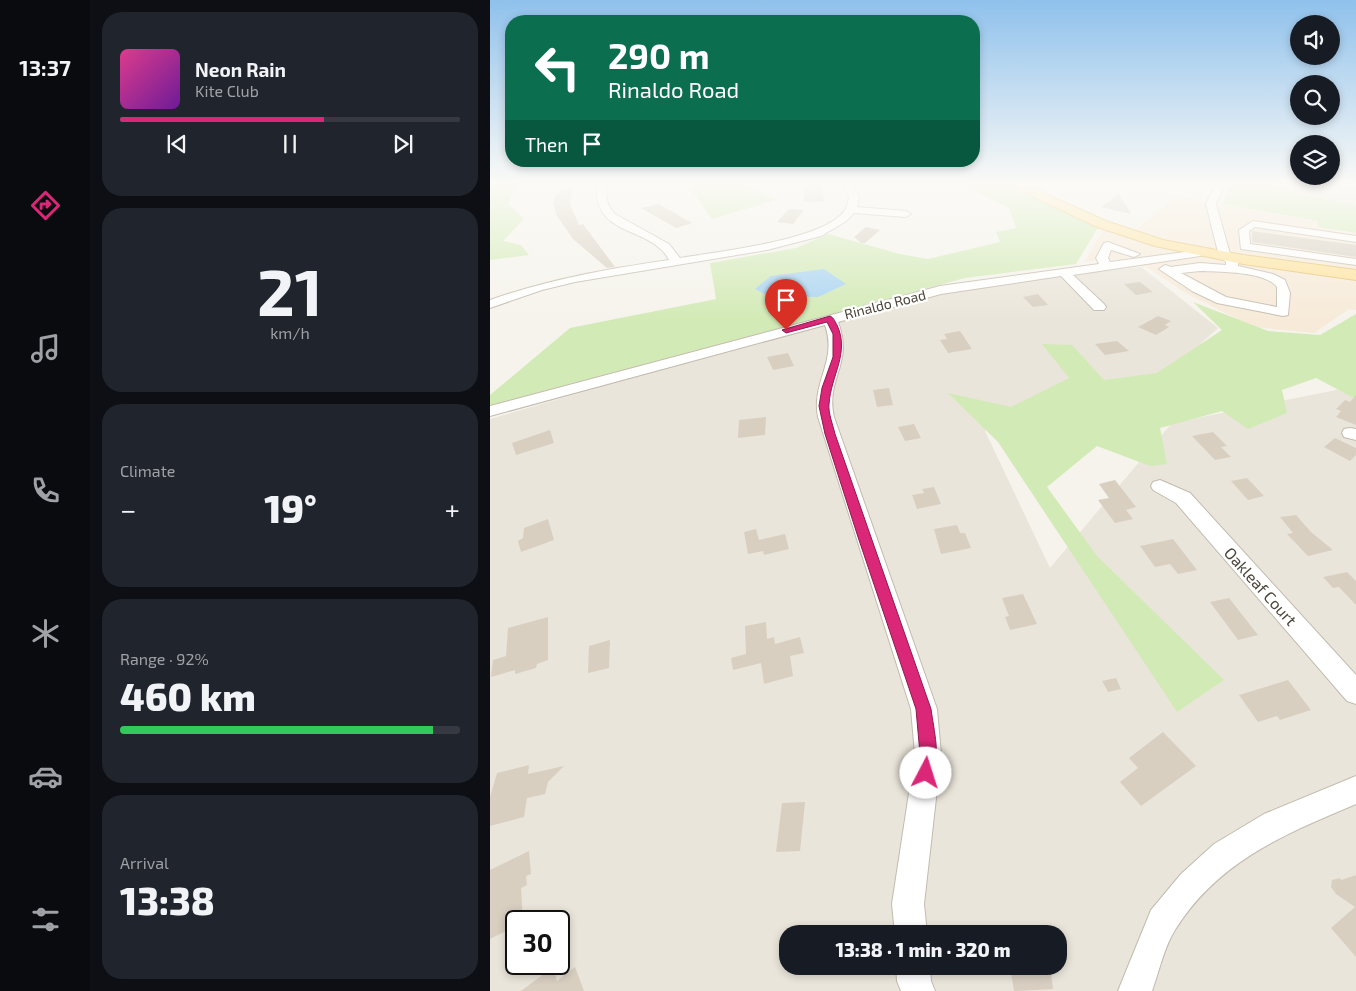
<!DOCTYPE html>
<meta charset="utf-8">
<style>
body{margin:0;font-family:"Exo 2",sans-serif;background:#20242c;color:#f1f3f6;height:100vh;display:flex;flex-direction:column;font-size:19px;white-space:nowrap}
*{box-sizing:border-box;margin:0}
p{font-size:16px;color:#9ea1a6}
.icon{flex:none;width:28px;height:28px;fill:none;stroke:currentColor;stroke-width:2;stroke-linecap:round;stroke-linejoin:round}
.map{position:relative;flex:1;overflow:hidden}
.side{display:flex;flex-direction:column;gap:12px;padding:12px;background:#0d0f14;width:400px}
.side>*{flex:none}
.top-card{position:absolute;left:15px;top:15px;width:475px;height:152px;border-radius:20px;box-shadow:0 2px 8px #0003;background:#0b6e4f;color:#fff;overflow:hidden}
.buttons{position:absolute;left:800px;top:15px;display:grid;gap:10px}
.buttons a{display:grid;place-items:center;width:50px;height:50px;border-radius:50%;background:#171b24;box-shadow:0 2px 8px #0003;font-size:25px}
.speed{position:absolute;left:15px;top:910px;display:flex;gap:10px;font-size:25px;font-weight:700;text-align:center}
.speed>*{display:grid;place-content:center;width:65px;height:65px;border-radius:50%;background:#171b24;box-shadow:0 2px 8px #0003;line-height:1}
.speed .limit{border:2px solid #111;border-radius:8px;background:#fff;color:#111}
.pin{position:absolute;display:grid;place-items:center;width:42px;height:42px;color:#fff;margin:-51px -21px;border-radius:50% 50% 50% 0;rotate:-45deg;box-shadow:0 0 5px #0007}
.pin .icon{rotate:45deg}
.me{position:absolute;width:55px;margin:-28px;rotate:5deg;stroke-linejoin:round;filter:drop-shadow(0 0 4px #0008)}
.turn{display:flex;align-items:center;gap:18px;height:105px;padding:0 20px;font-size:22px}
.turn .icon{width:65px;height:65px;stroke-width:2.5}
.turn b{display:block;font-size:35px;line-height:42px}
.then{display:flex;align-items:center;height:48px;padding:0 20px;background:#0003;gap:10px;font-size:19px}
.big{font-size:38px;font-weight:800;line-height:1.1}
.side .card{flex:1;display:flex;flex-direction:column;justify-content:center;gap:8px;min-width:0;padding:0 18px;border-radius:20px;background:#20242c}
.side .dial{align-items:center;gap:0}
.dial b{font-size:65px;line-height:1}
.song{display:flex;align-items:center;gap:15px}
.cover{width:60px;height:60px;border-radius:8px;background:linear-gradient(135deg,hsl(330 70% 55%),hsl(280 70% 35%))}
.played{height:5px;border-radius:2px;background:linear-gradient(90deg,#db2777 60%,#363941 60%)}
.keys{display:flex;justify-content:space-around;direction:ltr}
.heat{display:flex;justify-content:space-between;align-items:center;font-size:28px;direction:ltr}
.charge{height:8px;border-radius:4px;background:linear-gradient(90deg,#34c759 92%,#363941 0)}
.trip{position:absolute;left:289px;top:925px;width:288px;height:50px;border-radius:20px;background:#171b24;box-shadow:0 2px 8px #0003;font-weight:800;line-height:50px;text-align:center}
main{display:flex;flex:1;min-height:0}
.tab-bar{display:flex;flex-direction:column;width:90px;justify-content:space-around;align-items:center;background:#090b0e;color:#9ea1a6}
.tab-bar .icon{width:35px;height:35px}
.tab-bar .selected{color:#db2777}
.tab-bar b{font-size:22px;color:#f1f3f6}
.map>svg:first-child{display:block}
.residential{fill:#eae5da;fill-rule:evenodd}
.commercial{fill:#f7ead8}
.green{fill:#d2eab5}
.water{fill:#a9d4f2}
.building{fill:#d8cfc1}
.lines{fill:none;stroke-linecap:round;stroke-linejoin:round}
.minor-casing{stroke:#c2bbae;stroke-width:2}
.major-casing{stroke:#e6c16a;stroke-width:2}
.minor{fill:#fff;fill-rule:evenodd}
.major{fill:#ffe39c;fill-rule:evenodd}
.route{fill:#db2777;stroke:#8e194d}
.labels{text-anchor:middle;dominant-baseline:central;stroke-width:4.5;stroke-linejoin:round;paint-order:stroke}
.far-street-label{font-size:14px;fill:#4b4439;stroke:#fff}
.street-label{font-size:16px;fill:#4b4439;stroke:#fff}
</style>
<main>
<nav class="tab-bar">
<b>13:37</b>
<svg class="icon selected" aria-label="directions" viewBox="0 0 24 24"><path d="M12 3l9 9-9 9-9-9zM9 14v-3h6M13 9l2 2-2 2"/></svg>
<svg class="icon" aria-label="music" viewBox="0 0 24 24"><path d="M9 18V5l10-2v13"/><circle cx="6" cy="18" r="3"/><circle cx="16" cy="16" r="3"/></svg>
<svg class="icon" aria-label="phone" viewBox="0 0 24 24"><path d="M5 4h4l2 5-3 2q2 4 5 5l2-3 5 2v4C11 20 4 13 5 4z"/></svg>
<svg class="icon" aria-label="climate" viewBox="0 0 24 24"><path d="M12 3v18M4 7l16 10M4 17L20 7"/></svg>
<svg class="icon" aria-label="car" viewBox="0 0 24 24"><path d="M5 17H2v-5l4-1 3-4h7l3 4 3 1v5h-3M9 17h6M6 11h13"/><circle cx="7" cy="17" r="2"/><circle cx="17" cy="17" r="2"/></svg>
<svg class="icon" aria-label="filters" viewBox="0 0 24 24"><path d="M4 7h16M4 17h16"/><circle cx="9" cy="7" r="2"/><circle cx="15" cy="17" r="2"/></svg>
</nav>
<section class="side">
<div class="card">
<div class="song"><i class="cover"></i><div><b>Neon Rain</b><p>Kite Club</p></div></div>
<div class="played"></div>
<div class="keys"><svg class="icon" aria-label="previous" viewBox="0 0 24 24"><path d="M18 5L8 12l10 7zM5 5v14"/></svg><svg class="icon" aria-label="pause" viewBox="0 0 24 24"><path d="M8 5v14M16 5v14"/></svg><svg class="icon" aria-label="next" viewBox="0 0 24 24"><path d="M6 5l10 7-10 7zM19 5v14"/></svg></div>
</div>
<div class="card dial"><b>21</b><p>km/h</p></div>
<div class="card"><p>Climate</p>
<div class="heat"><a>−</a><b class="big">19°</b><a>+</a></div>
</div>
<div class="card"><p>Range · 92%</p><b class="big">460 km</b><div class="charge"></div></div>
<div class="card"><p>Arrival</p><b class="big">13:38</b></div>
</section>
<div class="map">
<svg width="866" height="991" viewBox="0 0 866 991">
<rect width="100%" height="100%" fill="#f6f3ec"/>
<!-- residential -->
<g class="residential">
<polygon points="724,183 866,183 866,211"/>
<path d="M 596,265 L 602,272 L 651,267 L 728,328 L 675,376 L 553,394 L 495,431 L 560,568 L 682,423 L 866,386 L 866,991 L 0,991 L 0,419 L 473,282 ZM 26,921 L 69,921 L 69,964 L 26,964 ZM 298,934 L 568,934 L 568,966 L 298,966 Z"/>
</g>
<!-- commercial -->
<polygon class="commercial" points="685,196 839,224 843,231 866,234 866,310 859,309 824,333 763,327 694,292 643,258 594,262 613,230 631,235 646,230"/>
<!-- green -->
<g class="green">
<polygon points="0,183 27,183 18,204 34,219 13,241 31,245 39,255 0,260"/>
<polygon points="196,183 240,183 288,199 222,219"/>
<polygon points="469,183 511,183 609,226 586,264 475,278 0,407 0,395 80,328 226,299 220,263 306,248 338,234 410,254 438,259 510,242 506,232 526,228 519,208"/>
<polygon points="743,183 779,183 781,188 866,206 866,233 829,227 828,221 732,204"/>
<polygon points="703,302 778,331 830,335 866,314 866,399 826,378 792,390 797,413 758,429 732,411 670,428 677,464 660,466 607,446 557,487 607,556 734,680 687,712 508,442 458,393 521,407 579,378 552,344 582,345 614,380 667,373 732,330"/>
</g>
<!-- water -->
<polygon class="water" points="334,269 356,284 328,297 278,296 265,289 281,276"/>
<!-- building -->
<g class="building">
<polygon points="314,183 332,183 334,201 314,202"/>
<polygon points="83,188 80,204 89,225 93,224 125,267 117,268 83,239 67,216 63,203 66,194 69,193 71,189"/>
<polygon points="629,194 641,214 611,207"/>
<polygon points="169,204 202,223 186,228 151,208"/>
<polygon points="299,209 314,210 303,224 287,222"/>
<polygon points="376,227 390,230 375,243 371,243 364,237"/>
<polygon points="762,231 866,245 866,257 762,242"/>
<polygon points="650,282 663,292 646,295 634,284"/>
<polygon points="548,294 558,305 543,307 533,297"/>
<polygon points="668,316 681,321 675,325 679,327 666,335 648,327"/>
<polygon points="470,331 482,349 458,353 450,340 457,339 454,334"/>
<polygon points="627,341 639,351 615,355 605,344"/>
<polygon points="298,353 304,366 283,370 277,357"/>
<polygon points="399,388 403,405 387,407 383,390"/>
<polygon points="866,395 866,425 846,417 851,411 846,409 855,400 860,402"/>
<polygon points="276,417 275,435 248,438 249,420"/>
<polygon points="424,424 431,438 415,441 408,427"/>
<polygon points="60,430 64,443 26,455 22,443"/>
<polygon points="723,432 737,446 731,447 741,457 725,460 702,436"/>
<polygon points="845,438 866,448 866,455 860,461 834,447"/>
<polygon points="757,478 774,496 758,500 741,481"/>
<polygon points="625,480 646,507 636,510 643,519 625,523 608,500 619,498 609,484"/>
<polygon points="444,487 451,504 427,509 422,495 434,493 432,489"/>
<polygon points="806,515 821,532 843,550 818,556 797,534 803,533 790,517"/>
<polygon points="58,519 64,540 31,552 28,541 33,538 34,528"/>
<polygon points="467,525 470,533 475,533 481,548 451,554 444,529"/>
<polygon points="266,529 269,540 295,534 299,549 274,555 273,551 258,554 254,532"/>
<polygon points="683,539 707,570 688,574 680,564 665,567 650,546"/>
<polygon points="857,572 866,581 866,605 849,587 843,588 833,577"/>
<polygon points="533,594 547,624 520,630 515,617 519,616 512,598"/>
<polygon points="739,598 768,635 748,640 720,602"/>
<polygon points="58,617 58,660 47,664 46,668 25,674 25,670 1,677 3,660 16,656 18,628"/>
<polygon points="276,622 277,639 284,637 285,644 310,637 314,653 300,656 303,676 274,684 271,663 243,670 241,658 256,654 255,626"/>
<polygon points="120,640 119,668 98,673 99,646"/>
<polygon points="626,678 631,689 618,692 612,681"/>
<polygon points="798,680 821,710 790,720 787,716 768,722 749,695"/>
<polygon points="673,732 706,766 651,806 630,782 648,768 639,758"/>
<polygon points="39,765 38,774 74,766 58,782 55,794 37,798 34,817 0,826 0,797 7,773"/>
<polygon points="315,802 310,851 286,852 292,803"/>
<polygon points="39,851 41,874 36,876 37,885 31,888 33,921 26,921 26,926 0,939 0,870"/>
<polygon points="866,875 866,957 841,928 865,907 846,894 841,887 842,880 850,878 851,880"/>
<polygon points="560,966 563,989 524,991 520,967"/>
<polygon points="63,967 67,981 85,967 94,991 31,991"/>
</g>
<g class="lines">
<defs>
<g id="minor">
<path d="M 107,183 L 117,183 C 115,196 116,204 125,214 L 179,244 L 190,258 C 224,252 341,240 356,208 C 358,205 358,200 359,197 L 352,183 L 361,183 L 369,197 L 367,207 L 416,211 L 421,214 L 416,217 L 364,213 L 355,222 L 331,236 L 277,250 L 85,282 L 52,290 L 0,308 L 0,300 C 60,279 117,269 179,260 C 161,225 101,238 107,183 Z"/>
<path d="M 726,183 L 735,183 L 726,204 L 740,254 L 748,261 L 748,266 L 783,274 L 795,280 L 800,293 L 798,315 L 793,316 L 727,303 L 702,291 L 669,269 L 675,265 L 681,267 L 710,263 L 736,265 L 736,262 L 729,256 L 716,204 ZM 710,271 C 729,272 775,271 787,287 L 787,307 L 736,297 L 691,273 Z"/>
<polygon points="763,221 866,236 866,242 765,227 759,231 760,244 866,259 866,265 751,249 749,230"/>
<path d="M 618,242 L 650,254 L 644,257 L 621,250 L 618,258 L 620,262 L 710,250 L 716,253 L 710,256 L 583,275 L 614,304 L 616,307 L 614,310 L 604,310 L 571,276 L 451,294 L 348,322 C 364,365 335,378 344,417 L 447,709 L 451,754 L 434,904 L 437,934 L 405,934 L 402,904 L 425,754 L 421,709 L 328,417 C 321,382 348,361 335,325 L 0,416 L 0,406 L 450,286 L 609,264 L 606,258 L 614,243 Z"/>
<polygon points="860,428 866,429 866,440 854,437 852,433 854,429"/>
<polygon points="670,480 700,493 866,675 866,704 857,701 686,503 663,490 661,486 663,482"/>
<path d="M 866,776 L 866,804 C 795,834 728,861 685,930 C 674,947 669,972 662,991 L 628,991 L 661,910 L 691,874 L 724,844 L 774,814 Z"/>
<polygon points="406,966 440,966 441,981 445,991 411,991 407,981"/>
</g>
<polygon id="major" points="514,183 531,183 616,221 673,240 753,255 866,270 866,280 753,264 665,246 607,227"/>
</defs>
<!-- minor casing -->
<use href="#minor" class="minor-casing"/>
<!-- major casing -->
<use href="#major" class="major-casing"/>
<!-- minor -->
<use href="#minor" class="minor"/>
<!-- major -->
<use href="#major" class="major"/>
</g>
<!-- sky -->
<linearGradient id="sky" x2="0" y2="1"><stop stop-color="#8fc1ec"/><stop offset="0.57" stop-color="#fbfaf6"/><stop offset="1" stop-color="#fbfaf6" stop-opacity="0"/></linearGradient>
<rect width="866" height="322" fill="url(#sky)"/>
<!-- route -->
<path class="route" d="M 340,316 C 344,318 344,320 347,325 C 360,353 341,375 339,404 C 338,413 343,425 345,434 L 441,709 C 444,731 451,757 442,779 L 436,782 L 430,779 L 427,773 L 430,754 L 426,709 L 368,537 L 335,434 L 329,406 L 332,388 L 343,357 L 343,334 L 337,322 L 296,333 L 292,330 Z"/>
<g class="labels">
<!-- far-street labels -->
<g class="far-street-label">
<text transform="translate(395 304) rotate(-14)">Rinaldo Road</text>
</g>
<!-- street labels -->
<g class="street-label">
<text transform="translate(771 586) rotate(48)">Oakleaf Court</text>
</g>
</g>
</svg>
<div class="buttons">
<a><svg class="icon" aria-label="sound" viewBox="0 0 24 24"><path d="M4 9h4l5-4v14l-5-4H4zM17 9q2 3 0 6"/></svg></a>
<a><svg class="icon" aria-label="search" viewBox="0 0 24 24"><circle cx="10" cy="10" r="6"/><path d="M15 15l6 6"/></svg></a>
<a><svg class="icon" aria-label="layers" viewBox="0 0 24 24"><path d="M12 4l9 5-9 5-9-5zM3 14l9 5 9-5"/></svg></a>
</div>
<div class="speed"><div class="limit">30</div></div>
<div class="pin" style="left:296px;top:330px;background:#d93025"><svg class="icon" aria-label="arrive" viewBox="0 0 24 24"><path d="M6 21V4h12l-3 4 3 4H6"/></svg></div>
<svg class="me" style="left:436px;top:773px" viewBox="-20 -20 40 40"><circle r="19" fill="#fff"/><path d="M0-13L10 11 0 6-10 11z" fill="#db2777"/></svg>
<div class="trip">13:38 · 1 min · 320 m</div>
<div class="top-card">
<div class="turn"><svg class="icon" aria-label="left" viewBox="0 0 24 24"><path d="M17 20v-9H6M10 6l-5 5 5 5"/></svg><div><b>290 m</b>Rinaldo Road</div></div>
<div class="then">Then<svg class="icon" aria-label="arrive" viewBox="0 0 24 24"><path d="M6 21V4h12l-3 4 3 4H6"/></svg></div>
</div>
</div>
</main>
